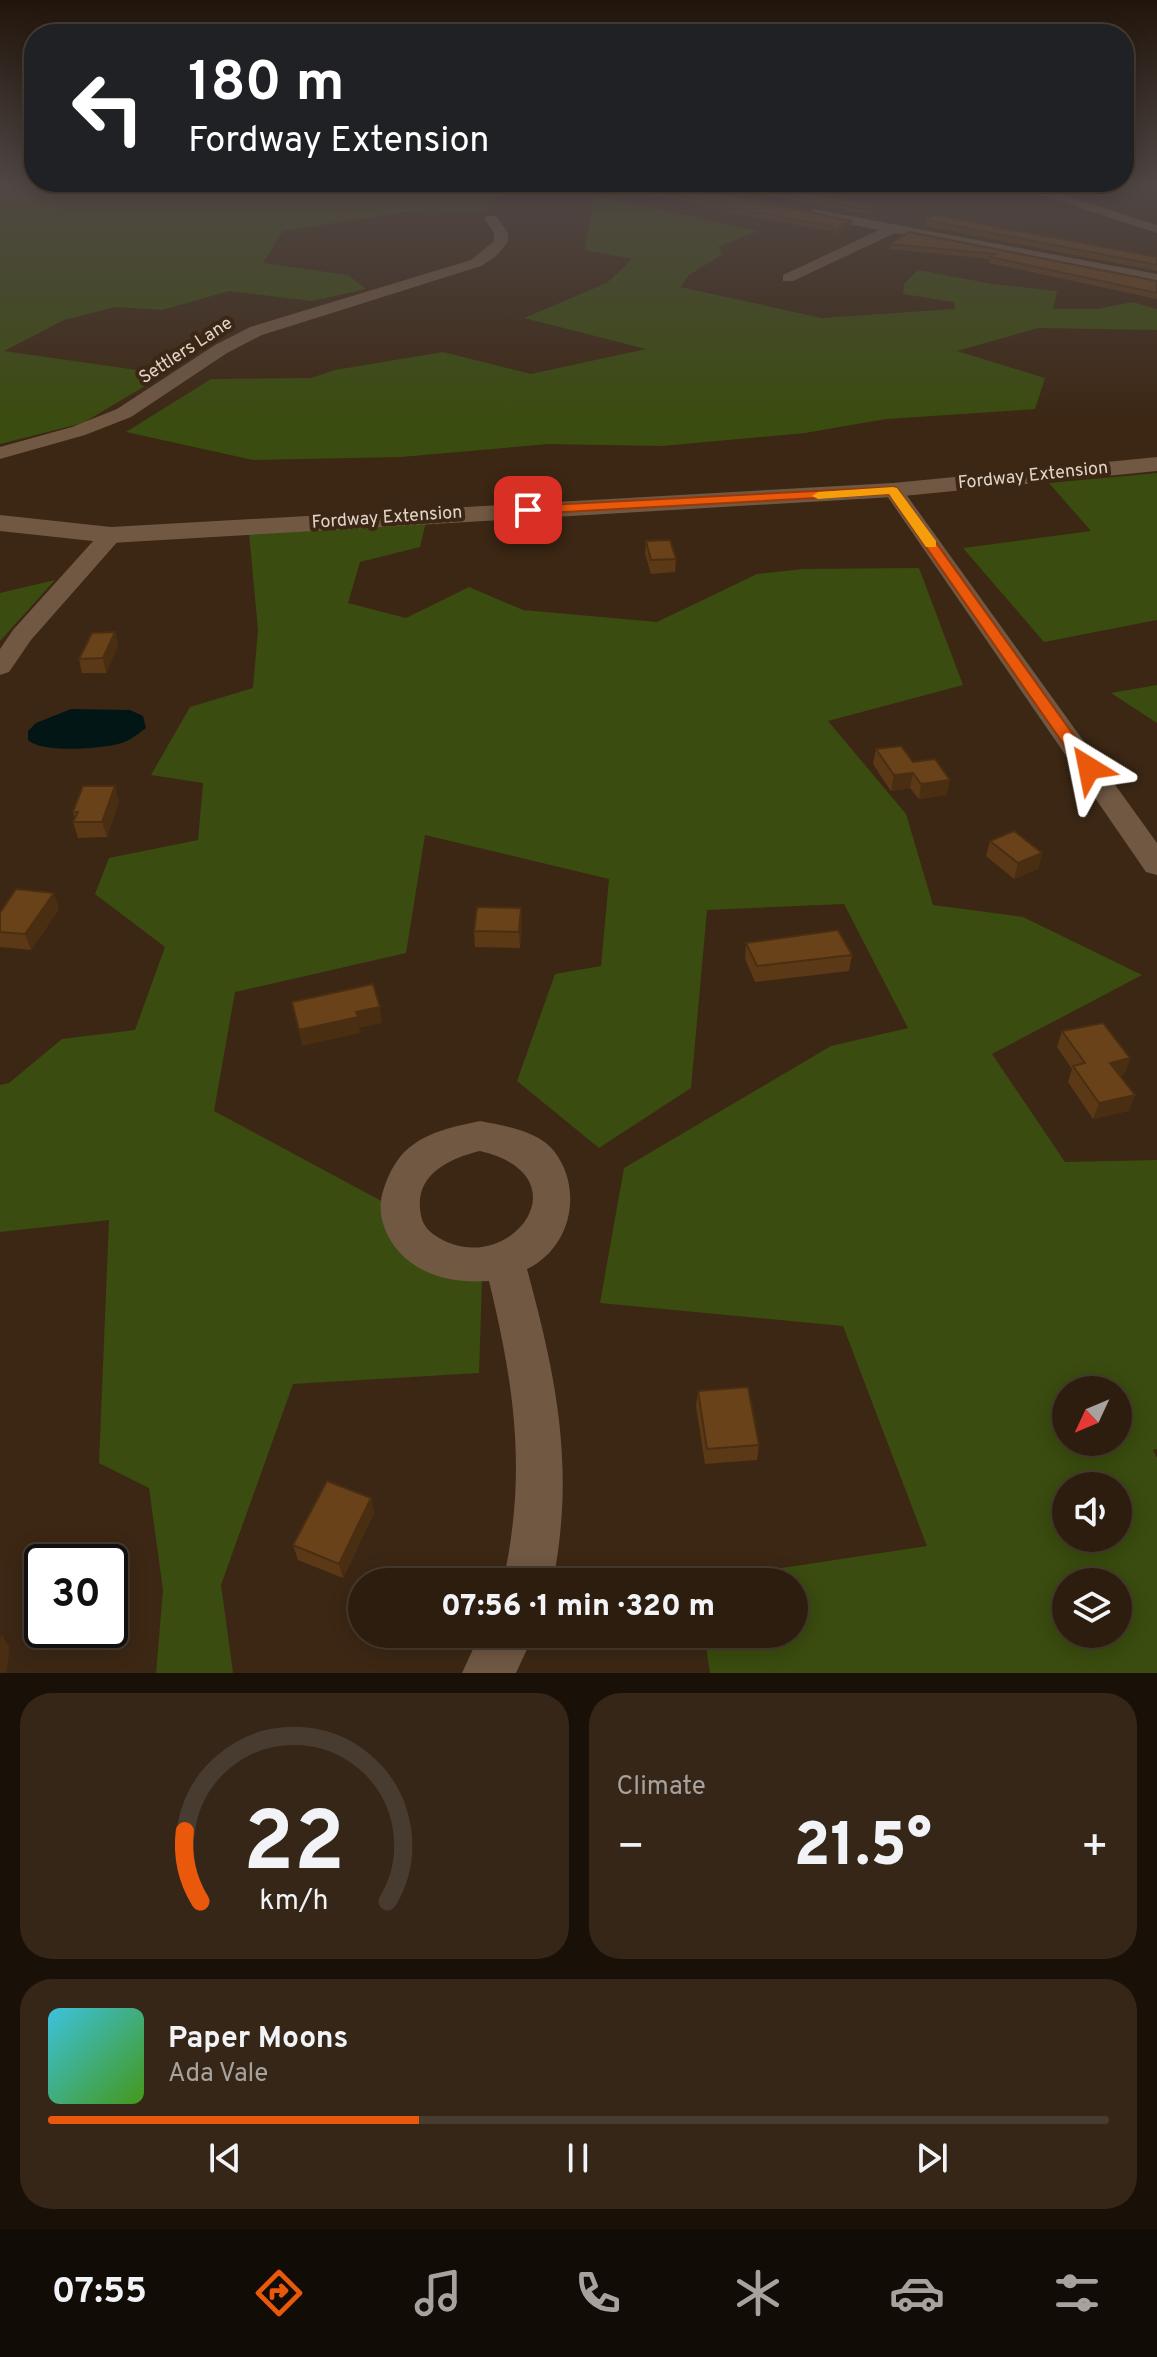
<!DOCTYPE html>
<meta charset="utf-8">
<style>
body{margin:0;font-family:Overpass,sans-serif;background:#352618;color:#f1f3f6;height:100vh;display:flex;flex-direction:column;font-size:30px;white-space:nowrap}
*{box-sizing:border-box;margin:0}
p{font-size:26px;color:#a7a29e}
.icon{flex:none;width:44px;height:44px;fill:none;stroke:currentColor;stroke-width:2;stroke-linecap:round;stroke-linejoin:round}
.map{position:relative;height:1673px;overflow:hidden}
.drawer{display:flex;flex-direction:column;gap:20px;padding:20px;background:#191008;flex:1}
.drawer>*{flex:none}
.banner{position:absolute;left:24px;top:24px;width:1110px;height:168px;border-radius:32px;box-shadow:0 4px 20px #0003,0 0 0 2px #483b2f;background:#202124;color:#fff;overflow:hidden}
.needle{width:52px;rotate:226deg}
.tools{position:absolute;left:1052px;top:1376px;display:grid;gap:16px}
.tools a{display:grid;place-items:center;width:80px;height:80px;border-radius:50%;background:#2d1d0f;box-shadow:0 4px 20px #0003,0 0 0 2px #483b2f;font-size:40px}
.speed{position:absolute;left:24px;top:1544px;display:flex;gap:16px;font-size:40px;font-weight:700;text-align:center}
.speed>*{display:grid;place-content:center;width:104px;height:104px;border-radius:50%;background:#2d1d0f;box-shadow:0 4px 20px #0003,0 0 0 2px #483b2f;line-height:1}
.speed .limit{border:4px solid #111;border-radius:12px;background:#fff;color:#111}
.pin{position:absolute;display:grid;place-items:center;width:68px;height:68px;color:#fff;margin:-34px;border-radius:16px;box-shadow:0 4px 12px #0006}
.me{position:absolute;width:88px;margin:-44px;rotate:325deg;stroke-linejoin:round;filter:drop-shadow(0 0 6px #0008)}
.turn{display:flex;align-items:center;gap:28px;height:168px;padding:0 32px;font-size:36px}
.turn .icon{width:104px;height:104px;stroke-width:2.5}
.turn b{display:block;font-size:56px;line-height:68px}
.big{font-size:60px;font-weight:800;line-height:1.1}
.drawer .card{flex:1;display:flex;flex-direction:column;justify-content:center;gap:12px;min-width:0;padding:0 28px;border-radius:32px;background:#352618}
.drawer .dial{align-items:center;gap:0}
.dial svg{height:208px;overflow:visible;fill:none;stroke:#483b2f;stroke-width:7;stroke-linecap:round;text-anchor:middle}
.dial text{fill:#f1f3f6;stroke:none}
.song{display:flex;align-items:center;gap:24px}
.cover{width:96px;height:96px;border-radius:12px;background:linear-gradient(135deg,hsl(190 70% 55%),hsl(100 70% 35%))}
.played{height:8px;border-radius:4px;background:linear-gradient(90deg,#ea580c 35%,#483b2f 35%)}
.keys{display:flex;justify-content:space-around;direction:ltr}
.heat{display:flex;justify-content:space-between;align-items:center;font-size:44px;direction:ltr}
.drawer .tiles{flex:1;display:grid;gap:20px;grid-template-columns:1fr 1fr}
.card:last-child{grid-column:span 2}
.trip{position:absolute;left:348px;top:1568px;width:460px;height:80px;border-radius:40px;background:#2d1d0f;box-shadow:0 4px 20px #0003,0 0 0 2px #483b2f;font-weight:800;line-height:80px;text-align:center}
.tab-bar{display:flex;height:128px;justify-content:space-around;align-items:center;background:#120c06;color:#a7a29e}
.tab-bar .icon{width:56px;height:56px}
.tab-bar .current{color:#ea580c}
.tab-bar b{font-size:36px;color:#f1f3f6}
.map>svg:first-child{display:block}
.green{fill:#3a4c0f;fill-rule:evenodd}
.water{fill:#031616}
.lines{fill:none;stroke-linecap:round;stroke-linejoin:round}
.minor{fill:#705843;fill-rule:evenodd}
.tertiary{fill:#705843;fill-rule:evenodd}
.wall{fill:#5b3916}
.shaded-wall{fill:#4a2e12}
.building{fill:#6a421a;stroke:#4a2e12;stroke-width:2}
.route{fill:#ea580c;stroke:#983908;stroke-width:2}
.slow{fill:#f59e0b}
.labels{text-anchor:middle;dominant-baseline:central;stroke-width:8;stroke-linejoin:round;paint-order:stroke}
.far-street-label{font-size:18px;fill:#e1d4c8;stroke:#3c2714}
</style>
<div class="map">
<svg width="1157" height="1673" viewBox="0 0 1157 1673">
<rect width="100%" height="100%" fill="#3c2714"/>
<!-- green -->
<g class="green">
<polygon points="0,187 510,187 485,211 419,210 283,231 263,263 348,275 366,289 312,301 229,291 162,310 115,307 64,320 4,351 165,374 83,423 0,444"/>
<polygon points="594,196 758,231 718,247 723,254 689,275 680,287 822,318 955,309 954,302 903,294 904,284 918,270 992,284 1057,291 1053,309 1097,309 1133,302 1157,309 1157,330 1038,328 957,351 1045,378 1035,409 886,419 805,433 662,446 549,444 401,457 253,460 126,432 211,379 311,378 335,370 443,352 531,374 646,349 524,318 607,283 632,259 585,250"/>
<polygon points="1157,473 1157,620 1044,642 963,548 1091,531 1049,483"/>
<path d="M 426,522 L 420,547 L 360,562 L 348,603 L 406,618 L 469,587 L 523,610 L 657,622 L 757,574 L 803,569 L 919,568 L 963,685 L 828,721 L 906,814 L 933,905 L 1023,917 L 1142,975 L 992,1054 L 1065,1162 L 1157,1160 L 1157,1449 L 1153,1450 L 1157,1458 L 1157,1673 L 710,1673 L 704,1634 L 794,1634 L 794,1582 L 696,1581 L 927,1546 L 843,1326 L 600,1303 L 624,1168 L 831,1046 L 908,1028 L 844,904 L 707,910 L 691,1088 L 599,1148 L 517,1081 L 555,974 L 601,966 L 609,879 L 425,835 L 406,953 L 235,992 L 214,1111 L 387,1204 L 407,1254 L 482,1282 L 479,1373 L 293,1384 L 221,1585 L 233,1673 L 156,1673 L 163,1590 L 149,1488 L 99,1463 L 109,1220 L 0,1232 L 0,1085 L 9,1083 L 62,1039 L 135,1030 L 165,947 L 95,894 L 109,858 L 198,840 L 203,783 L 151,775 L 190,707 L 253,688 L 258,630 L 249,533 ZM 1066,1390 L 1118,1390 L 1118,1442 L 1066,1442 ZM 1066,1486 L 1118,1486 L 1118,1538 L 1066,1538 ZM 1066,1582 L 1118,1582 L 1118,1634 L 1066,1634 Z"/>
<polygon points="55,580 0,641 0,593"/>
<polygon points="1157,685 1157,723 1111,693"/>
</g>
<!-- water -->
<path class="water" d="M 71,709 L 130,710 L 143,716 L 146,728 C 137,735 128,742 118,744 C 99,749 41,753 28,740 L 28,731 L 36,723 Z"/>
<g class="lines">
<!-- minor -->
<g class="minor">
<polygon points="1017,187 1037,187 1157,225 1157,233"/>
<polygon points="813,209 1157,274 1157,284 895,233 793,281 783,281 783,275 879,230 808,216 806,213"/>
<polygon points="486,216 496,216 508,233 508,242 495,257 481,266 262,335 227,353 131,417 85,435 0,459 0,447 72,427 117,409 215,345 250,327 471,260 494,241 494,233 484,219"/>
<polygon points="893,484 900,486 1157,843 1157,875 1146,872 883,490"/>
<polygon points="111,528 122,535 119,540 31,640 9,672 0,675 0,649 13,630 103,530"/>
<path d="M 480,1121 C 505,1126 537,1130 554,1151 C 584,1190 571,1248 527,1269 C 557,1380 575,1467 553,1582 L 503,1582 C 527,1473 515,1389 489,1281 C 448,1284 408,1273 388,1236 C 380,1220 378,1205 384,1188 C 389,1173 397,1157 410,1147 C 430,1131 456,1126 480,1121 ZM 480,1151 C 591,1177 504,1285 433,1234 C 424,1227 421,1220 420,1208 C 417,1173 451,1158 480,1151 Z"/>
<polygon points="480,1634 534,1634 516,1673 462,1673"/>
</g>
<!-- tertiary -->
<polygon class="tertiary" points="1157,457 1157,471 893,497 111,543 0,531 0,515 111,527 893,483"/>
</g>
<!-- wall -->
<g class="wall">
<polygon points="619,187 692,187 851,221 851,226 833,236 832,231 730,213 730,211"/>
<polygon points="729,187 773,187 876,211 869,215"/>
<polygon points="926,220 1157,257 1157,271 925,226"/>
<polygon points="909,232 1157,281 1157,299 989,263 990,259 890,249 890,244"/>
<polygon points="646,541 676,559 675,572 651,574 645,554"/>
<polygon points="115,632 118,646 106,673 82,673 79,659"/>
<polygon points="876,749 913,762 947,795 919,799 910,788 891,791 873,764"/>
<polygon points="119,801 107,837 78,838 73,822 75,819 73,812"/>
<polygon points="990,841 1042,853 1038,869 1014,879 986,856"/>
<polygon points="59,909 31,950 0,947 0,913"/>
<polygon points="522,924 520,948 475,947 474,931"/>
<polygon points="746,943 852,955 849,971 755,982 745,959"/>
<polygon points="1062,1031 1130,1058 1124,1074 1120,1075 1135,1095 1128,1111 1093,1119 1068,1082 1072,1069 1057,1047"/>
<polygon points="698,1391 759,1445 757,1460 705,1464 696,1406"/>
<polygon points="371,1498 374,1513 343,1578 298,1560 293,1545"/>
</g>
<!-- shaded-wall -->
<g class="shaded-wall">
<polygon points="876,206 876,211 869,215 870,210"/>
<polygon points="851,221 851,226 833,236 833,231"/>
<polygon points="115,632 118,646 106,673 103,658"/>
<polygon points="913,773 910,788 891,791 894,775"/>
<polygon points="950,780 947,795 919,799 921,784"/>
<polygon points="115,786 119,801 107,837 102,822"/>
<polygon points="1042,853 1038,869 1014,879 1018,863"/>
<polygon points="54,893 59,909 31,950 25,934"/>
<polygon points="521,908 522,924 520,948 519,932"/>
<polygon points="380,1007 382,1023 359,1028 360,1033 302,1046 299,1030 356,1012"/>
<polygon points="1130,1058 1124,1074 1105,1079 1110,1063"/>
<polygon points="1135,1095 1128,1111 1093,1119 1099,1103"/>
<polygon points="371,1498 374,1513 343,1578 339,1564"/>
<polygon points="1,1634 10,1648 6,1673 0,1673 0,1643"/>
</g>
<!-- building -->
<g class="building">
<polygon points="641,187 692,187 851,221 833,231 832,226 731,208 733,207"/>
<polygon points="752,187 773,187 876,206 870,210"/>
<polygon points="933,215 1157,257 1157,265 926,220"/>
<polygon points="909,232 1157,281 1157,293 990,257 995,254 890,244"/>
<polygon points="670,540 676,559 651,560 646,541"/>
<polygon points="115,632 103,658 79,659 92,633"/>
<polygon points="901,746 913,762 935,759 950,780 921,784 913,773 894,775 876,749"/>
<polygon points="83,786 115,786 102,822 73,822 78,812 73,812"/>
<polygon points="1014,831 1042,853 1018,863 990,841"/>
<polygon points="16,889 54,893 25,934 0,932 0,913"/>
<polygon points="477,907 521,908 519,932 474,931"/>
<polygon points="838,930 852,955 757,966 746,943"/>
<polygon points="373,984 380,1007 356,1012 358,1017 299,1030 292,1002"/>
<polygon points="1103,1023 1130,1058 1110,1063 1135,1095 1099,1103 1073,1066 1085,1063 1062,1031"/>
<polygon points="748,1387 759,1445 707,1449 698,1391"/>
<polygon points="327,1481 371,1498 339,1564 293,1545"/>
</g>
<!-- sky -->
<linearGradient id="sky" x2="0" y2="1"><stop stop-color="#21150b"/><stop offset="0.44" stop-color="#504745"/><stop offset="1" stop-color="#504745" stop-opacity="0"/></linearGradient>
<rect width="1157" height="422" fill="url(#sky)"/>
<!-- route -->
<polygon class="route" points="893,487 897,488 1095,765 1097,768 1095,772 1083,772 889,494 528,514 522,510 528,506"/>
<!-- slow -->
<polygon class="slow" points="893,487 897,488 936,541 936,547 926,547 889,494 818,499 812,496 818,492"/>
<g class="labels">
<!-- far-street labels -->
<g class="far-street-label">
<text transform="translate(186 351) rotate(-33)">Settlers Lane</text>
<text transform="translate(1033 476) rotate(-6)">Fordway Extension</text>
<text transform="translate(387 518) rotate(-4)">Fordway Extension</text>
</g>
</g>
</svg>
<div class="tools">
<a><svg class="needle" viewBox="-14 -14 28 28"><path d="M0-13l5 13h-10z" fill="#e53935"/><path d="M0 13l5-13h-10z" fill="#a7a29e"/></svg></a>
<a><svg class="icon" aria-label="sound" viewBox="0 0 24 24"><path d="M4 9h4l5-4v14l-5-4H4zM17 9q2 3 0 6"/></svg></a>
<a><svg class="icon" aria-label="layers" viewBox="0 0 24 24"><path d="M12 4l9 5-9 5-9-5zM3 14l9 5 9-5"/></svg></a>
</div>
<div class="speed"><div class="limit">30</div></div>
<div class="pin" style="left:528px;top:510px;background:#d93025"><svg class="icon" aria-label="arrive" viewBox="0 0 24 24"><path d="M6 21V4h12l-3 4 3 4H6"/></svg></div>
<svg class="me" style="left:1089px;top:768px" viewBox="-20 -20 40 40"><path d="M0-17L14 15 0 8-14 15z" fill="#ea580c" stroke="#fff" stroke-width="4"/></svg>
<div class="trip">07:56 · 1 min · 320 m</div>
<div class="banner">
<div class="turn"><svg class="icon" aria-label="left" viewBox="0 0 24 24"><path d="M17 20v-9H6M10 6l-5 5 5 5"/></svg><div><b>180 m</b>Fordway Extension</div></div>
</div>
</div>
<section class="drawer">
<div class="tiles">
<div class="card dial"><svg viewBox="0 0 100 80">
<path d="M14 69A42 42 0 1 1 86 69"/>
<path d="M14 69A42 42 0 0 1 8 42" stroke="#ea580c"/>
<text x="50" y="56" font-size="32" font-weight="700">22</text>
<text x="50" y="72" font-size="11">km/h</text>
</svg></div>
<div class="card"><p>Climate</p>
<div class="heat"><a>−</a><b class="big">21.5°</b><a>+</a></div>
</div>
<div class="card">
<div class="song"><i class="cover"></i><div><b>Paper Moons</b><p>Ada Vale</p></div></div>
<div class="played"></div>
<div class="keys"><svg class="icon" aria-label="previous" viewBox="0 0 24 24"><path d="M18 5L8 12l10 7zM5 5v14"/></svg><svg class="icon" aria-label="pause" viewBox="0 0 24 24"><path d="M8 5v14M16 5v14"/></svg><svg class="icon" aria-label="next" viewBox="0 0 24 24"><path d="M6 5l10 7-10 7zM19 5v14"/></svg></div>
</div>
</div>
</section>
<nav class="tab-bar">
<b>07:55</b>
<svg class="icon current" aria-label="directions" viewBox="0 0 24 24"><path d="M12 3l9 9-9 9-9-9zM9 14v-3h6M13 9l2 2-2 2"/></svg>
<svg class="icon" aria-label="music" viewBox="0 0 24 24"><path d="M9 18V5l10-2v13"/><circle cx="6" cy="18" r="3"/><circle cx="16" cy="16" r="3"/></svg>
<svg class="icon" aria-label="phone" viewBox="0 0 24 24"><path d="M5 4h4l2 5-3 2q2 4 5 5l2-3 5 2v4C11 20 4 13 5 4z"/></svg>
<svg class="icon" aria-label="climate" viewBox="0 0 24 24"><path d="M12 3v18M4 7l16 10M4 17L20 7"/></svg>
<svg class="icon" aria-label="car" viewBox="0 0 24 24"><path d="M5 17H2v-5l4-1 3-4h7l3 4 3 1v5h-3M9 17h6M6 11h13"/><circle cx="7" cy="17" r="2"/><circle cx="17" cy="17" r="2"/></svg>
<svg class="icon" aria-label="filters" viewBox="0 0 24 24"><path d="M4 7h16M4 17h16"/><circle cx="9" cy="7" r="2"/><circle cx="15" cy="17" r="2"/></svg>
</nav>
